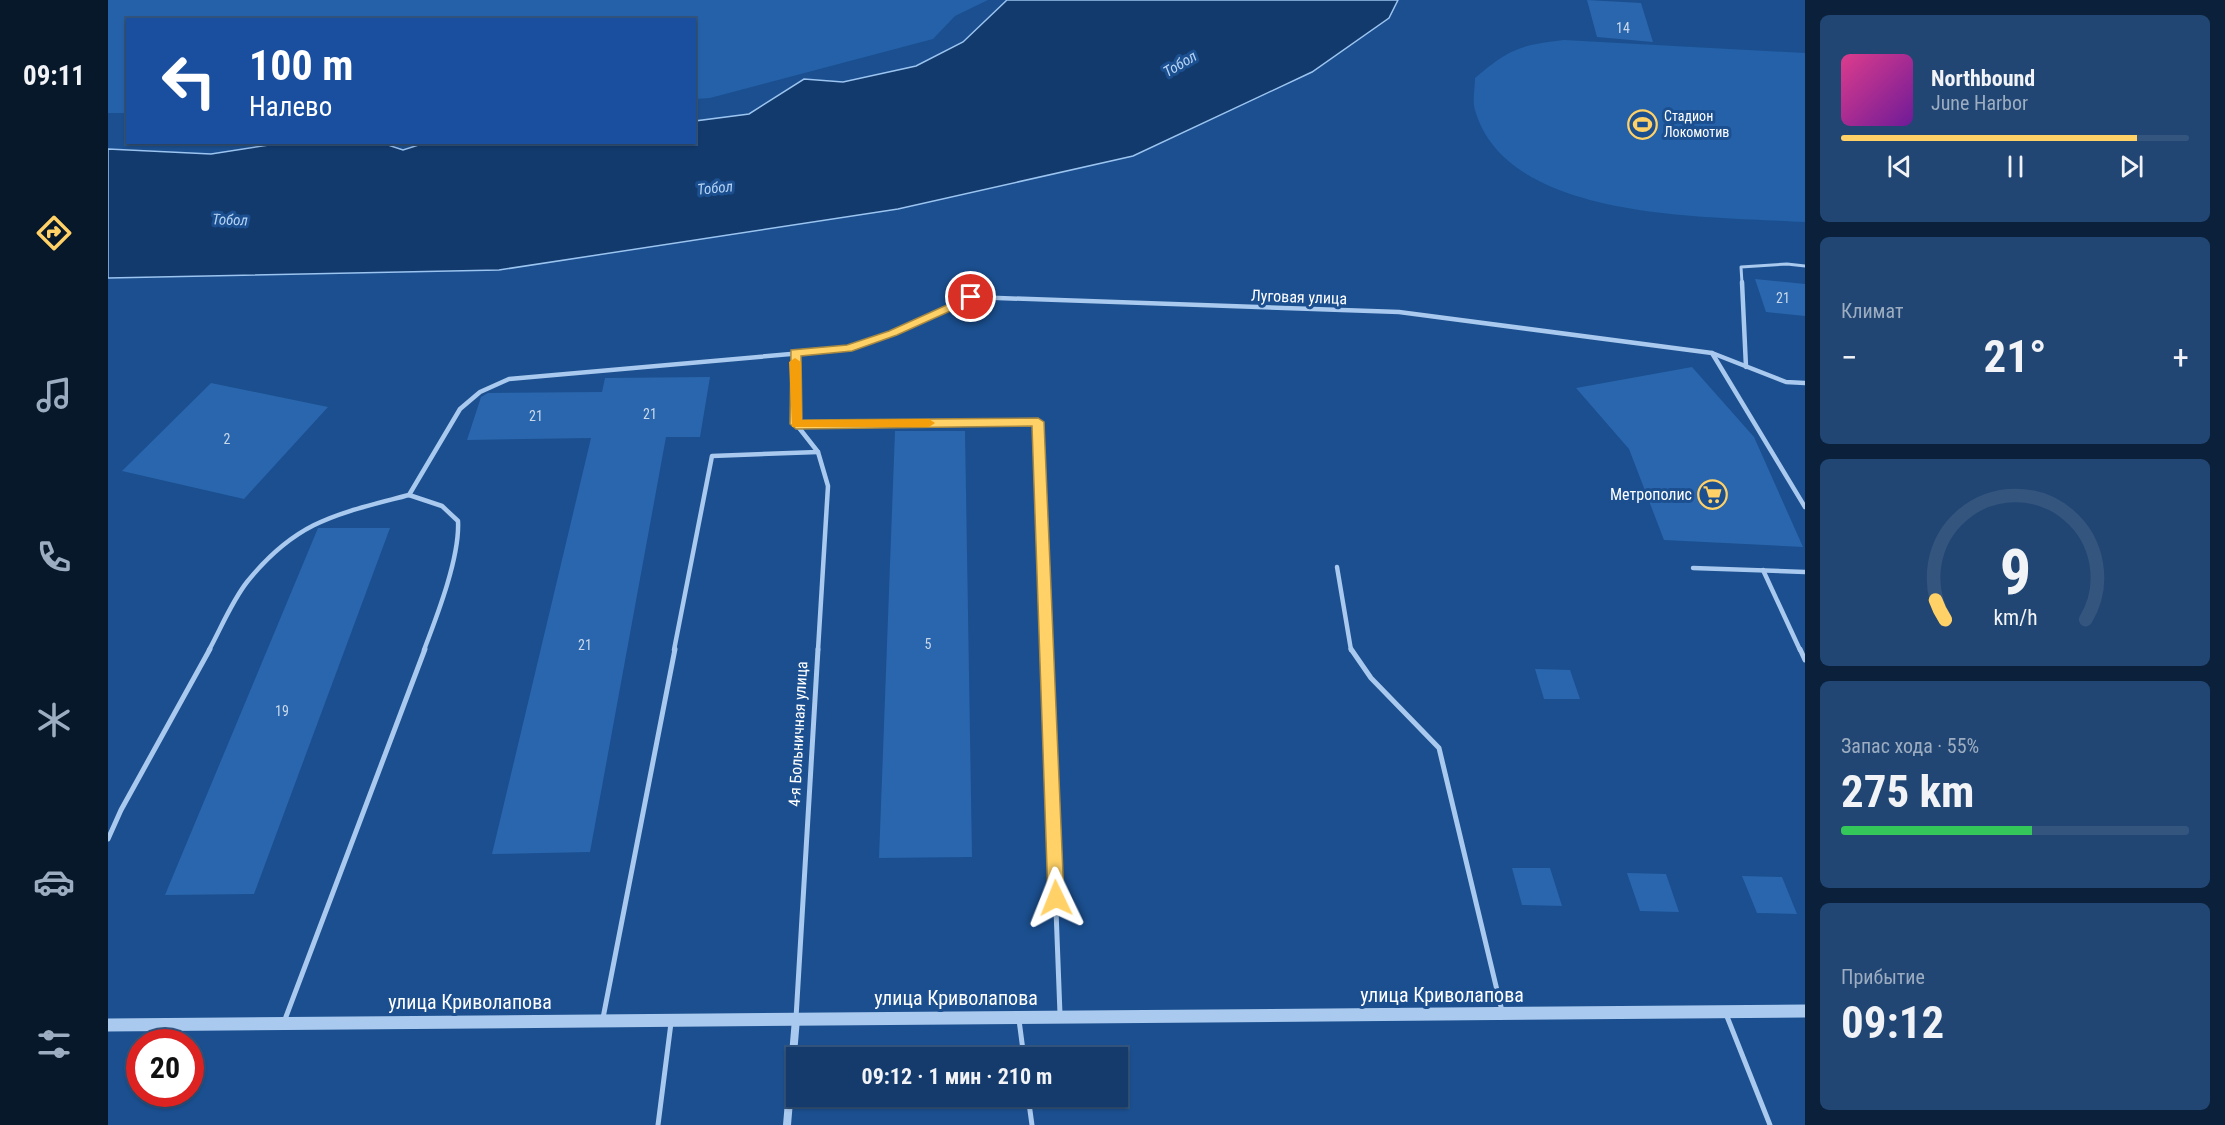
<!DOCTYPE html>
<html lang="ru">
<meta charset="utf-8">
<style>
body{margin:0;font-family:"Roboto Condensed",sans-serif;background:#214673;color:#f1f3f6;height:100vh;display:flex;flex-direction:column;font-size:22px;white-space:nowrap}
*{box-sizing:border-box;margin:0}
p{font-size:20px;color:#9dadc1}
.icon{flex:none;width:33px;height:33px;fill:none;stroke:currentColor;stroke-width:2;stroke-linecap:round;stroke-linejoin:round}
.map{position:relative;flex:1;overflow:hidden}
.sheet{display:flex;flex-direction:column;gap:15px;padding:15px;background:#0b203b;width:420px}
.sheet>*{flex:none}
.banner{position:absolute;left:18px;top:18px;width:570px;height:126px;border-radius:0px;box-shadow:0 2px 4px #0004,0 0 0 2px #33557e;background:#1a4fa0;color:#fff;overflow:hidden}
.speed{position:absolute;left:18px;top:1029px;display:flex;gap:12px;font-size:30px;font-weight:700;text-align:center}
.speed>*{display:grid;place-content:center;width:78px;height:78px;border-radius:50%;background:#143b6b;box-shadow:0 2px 4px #0004,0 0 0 2px #33557e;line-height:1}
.speed .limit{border:9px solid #d22;background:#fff;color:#111}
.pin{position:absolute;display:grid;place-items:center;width:51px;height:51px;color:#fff;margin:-26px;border:3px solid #fff;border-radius:50%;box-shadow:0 2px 6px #0007}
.me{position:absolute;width:66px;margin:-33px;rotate:358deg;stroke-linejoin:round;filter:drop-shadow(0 0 4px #0008)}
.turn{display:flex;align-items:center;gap:21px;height:126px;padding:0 24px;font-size:27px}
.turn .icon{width:78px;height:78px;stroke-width:2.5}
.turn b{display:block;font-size:42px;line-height:51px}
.big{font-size:45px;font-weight:700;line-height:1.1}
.sheet .tile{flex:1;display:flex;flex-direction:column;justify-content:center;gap:9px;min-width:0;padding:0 21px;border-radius:9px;background:#214673}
.sheet .dial{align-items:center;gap:0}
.dial svg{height:156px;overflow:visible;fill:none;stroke:#33557e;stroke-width:7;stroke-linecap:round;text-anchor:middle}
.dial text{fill:#f1f3f6;stroke:none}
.song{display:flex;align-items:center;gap:18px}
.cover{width:72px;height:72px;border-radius:9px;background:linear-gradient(135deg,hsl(330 70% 55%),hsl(280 70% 35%))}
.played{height:6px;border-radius:3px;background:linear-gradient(90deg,#ffd166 85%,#33557e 85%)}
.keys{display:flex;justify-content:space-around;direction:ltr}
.heat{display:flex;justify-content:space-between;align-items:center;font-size:33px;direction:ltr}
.charge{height:9px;border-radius:4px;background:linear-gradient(90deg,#34c759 55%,#33557e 0)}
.trip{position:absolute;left:678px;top:1047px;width:342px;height:60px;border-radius:0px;background:#143b6b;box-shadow:0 2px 4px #0004,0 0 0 2px #33557e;font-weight:700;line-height:60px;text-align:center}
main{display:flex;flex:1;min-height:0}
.tab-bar{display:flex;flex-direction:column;width:108px;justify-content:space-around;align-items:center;background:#08182b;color:#9dadc1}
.tab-bar .icon{width:42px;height:42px}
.tab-bar .selected{color:#ffd166}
.tab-bar b{font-size:27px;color:#f1f3f6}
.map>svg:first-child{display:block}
.green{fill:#2461a8}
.water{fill:#123a6d;stroke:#9cc4f0;stroke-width:1.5}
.building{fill:#2a66ad}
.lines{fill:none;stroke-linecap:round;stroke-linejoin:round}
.service-far2{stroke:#a9c9ee;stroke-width:3}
.service-far1{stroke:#a9c9ee;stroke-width:4.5}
.service{stroke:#a9c9ee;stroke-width:5}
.minor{stroke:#a9c9ee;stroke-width:8}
.tertiary{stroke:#a9c9ee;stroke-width:13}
.route{fill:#ffd166;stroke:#a68842;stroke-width:1.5}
.slow{fill:#f59e0b}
.labels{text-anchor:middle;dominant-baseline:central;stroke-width:6;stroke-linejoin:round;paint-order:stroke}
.number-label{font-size:14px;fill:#cad9ea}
.far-poi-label{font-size:14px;fill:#fff;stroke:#1b4f8f;text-anchor:start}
.far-water-label{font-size:15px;font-style:italic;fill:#b5d3f5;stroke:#1b4f8f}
.street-label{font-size:16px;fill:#fff;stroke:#1b4f8f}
.poi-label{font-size:16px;fill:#fff;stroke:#1b4f8f;text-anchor:end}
.near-street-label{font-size:20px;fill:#fff;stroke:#1b4f8f}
</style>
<main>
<nav class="tab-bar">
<b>09:11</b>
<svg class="icon selected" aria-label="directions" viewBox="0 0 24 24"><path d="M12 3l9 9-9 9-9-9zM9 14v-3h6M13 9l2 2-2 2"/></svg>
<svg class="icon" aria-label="music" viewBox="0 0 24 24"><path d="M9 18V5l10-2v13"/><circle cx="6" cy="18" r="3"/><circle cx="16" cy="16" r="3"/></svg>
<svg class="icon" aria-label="phone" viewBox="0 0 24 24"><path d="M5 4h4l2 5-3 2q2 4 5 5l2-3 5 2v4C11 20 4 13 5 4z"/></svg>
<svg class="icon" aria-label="climate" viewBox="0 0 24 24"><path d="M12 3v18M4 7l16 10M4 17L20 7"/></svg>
<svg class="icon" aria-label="car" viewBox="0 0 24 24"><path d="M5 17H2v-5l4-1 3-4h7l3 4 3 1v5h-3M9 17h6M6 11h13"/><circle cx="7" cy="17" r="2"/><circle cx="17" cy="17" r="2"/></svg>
<svg class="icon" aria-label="filters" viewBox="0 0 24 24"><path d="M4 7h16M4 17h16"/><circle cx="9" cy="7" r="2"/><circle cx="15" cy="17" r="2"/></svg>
</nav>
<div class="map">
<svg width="1697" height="1125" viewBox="0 0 1697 1125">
<rect width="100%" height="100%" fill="#1b4f8f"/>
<!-- green -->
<g class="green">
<polygon points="0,0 880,0 847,16 825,39 602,98 587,99 586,20 20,20 19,113 0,113"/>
<path d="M 1456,40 L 1697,53 L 1697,222 C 1604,216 1399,223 1367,110 C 1364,101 1367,88 1367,78 C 1401,49 1412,45 1456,40 Z"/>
</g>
<!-- water -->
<polygon class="water" points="899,0 1290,0 1281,18 1204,72 1025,156 790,209 391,270 0,278 0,149 103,154 174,143 274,143 295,150 320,142 586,142 587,121 641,114 696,79 735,82 808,66 855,42"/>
<!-- building -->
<g class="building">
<polygon points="1479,0 1533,3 1545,42 1489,37"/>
<polygon points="1647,279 1697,284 1697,316 1658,312"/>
<polygon points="1584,367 1646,437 1695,547 1556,540 1521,449 1468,388"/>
<polygon points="602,377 592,437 558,437 482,852 384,854 483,438 359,440 373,397 380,393 494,392 497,378"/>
<polygon points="103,383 220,407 136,499 14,471"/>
<polygon points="787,431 857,431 864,857 771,858"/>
<polygon points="210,528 282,528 146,894 57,895"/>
<polygon points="1427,669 1462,670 1472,699 1436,699"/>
<polygon points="1404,868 1442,868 1454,906 1414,905"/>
<polygon points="1519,873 1558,874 1571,912 1532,911"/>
<polygon points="1634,876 1674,877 1689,914 1649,913"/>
</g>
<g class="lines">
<!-- service-far2 -->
<polyline class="service-far2" points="1634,283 1633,267 1679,264 1697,266"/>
<!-- service-far1 -->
<g class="service-far1">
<polyline points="1634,282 1638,367"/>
<polyline points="687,353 688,424 710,452 720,486 710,650"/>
<polyline points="1604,353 1697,507"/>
<polyline points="688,424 930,422 938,650"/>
<path d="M 301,495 L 334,506 L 350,521 C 352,557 329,616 316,650"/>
<polyline points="1229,567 1243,650"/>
<polyline points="1585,568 1697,572"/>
<polyline points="1655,570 1692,650"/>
<path d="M 101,650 C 113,628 124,601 139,582 C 189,520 229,514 301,495 L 352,409 L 372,392 L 401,379 L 740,349 L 785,333 L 863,297 L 1291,312 L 1604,353 L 1678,382 L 1697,383"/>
<polyline points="566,650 604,456 710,452"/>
</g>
<!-- service -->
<g class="service">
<polyline points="938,649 952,1014"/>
<polyline points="1243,649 1263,678 1331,748 1394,1011"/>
<polyline points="1692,649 1697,660"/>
<polyline points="0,839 13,810 102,649"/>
<polyline points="1618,1014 1662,1125"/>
<polyline points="495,1018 567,649"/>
<polyline points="688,1018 710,649"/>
<polyline points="911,1020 916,1058"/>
<polyline points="176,1022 317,649"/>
<polyline points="920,1096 924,1125"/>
<polyline points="550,1125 563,1023"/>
</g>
<!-- minor -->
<polyline class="minor" points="679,1125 688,1019"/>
<!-- tertiary -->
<polyline class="tertiary" points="0,1025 1697,1011"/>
</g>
<!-- route -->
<polygon class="route" points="863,294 869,297 867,300 789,335 744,351 693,356 694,420 930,418 936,422 956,898 954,903 948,906 942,903 940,898 924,426 688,429 682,424 683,350 739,345 781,331"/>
<!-- slow -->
<polygon class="slow" points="687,358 693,362 694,420 821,419 827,423 821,427 684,427 681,362"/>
<!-- icons -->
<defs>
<symbol id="stadium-ring" viewBox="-11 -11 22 22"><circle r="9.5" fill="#1b4f8f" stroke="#ffd166" stroke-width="1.5"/><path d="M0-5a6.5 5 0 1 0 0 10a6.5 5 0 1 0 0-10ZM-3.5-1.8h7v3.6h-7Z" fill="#ffd166"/></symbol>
<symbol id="supermarket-ring" viewBox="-11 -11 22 22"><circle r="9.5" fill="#1b4f8f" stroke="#ffd166" stroke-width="1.5"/><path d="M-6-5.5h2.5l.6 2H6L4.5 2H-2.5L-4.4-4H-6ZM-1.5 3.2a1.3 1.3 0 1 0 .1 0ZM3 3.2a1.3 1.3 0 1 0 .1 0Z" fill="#ffd166"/></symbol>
</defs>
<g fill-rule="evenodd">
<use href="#stadium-ring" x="1518" y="108" width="33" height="33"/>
<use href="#supermarket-ring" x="1588" y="478" width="33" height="33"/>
</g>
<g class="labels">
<!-- number labels -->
<g class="number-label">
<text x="1515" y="28">14</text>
<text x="1675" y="298">21</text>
<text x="542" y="414">21</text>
<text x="428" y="416">21</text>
<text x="119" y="439">2</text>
<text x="820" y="644">5</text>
<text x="477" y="645">21</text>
<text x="174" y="711">19</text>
</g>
<!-- far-poi labels -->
<g class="far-poi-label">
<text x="1556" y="116">Стадион<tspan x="1556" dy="16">Локомотив</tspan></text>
</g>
<!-- far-water labels -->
<g class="far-water-label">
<text transform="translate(1072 64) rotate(-31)">Тобол</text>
<text transform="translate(607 188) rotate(-6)">Тобол</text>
<text transform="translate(122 220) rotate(2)">Тобол</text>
</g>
<!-- street labels -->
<g class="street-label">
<text transform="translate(1191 297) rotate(2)">Луговая улица</text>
<text transform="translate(690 734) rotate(-87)">4-я Больничная улица</text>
</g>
<!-- poi labels -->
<g class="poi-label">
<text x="1584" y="494">Метрополис</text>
</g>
<!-- near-street labels -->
<g class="near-street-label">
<text x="1334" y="995">улица Криволапова</text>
<text x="848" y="998">улица Криволапова</text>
<text x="362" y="1002">улица Криволапова</text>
</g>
</g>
</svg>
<div class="speed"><div class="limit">20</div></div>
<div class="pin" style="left:863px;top:297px;background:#d93025"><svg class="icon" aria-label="arrive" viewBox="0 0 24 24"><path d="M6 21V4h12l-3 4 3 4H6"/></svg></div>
<svg class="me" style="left:948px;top:898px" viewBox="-20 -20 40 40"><path d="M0-17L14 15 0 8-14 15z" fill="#ffd166" stroke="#fff" stroke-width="4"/></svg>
<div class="trip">09:12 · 1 мин · 210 m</div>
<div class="banner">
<div class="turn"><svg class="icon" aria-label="left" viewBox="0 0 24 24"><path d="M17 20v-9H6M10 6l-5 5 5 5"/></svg><div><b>100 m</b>Налево</div></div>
</div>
</div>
<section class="sheet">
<div class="tile">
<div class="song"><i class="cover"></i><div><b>Northbound</b><p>June Harbor</p></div></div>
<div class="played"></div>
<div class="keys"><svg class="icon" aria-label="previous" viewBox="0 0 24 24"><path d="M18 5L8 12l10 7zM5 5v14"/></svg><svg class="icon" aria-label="pause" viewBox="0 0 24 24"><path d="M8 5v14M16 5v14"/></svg><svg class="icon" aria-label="next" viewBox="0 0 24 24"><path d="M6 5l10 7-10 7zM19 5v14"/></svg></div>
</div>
<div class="tile"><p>Климат</p>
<div class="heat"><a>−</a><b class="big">21°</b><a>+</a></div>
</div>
<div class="tile dial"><svg viewBox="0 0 100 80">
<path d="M14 69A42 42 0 1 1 86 69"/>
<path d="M14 69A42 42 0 0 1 9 59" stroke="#ffd166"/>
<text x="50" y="56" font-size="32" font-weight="700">9</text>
<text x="50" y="72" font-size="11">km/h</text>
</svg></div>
<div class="tile"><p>Запас хода · 55%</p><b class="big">275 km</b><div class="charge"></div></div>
<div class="tile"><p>Прибытие</p><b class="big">09:12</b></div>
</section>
</main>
